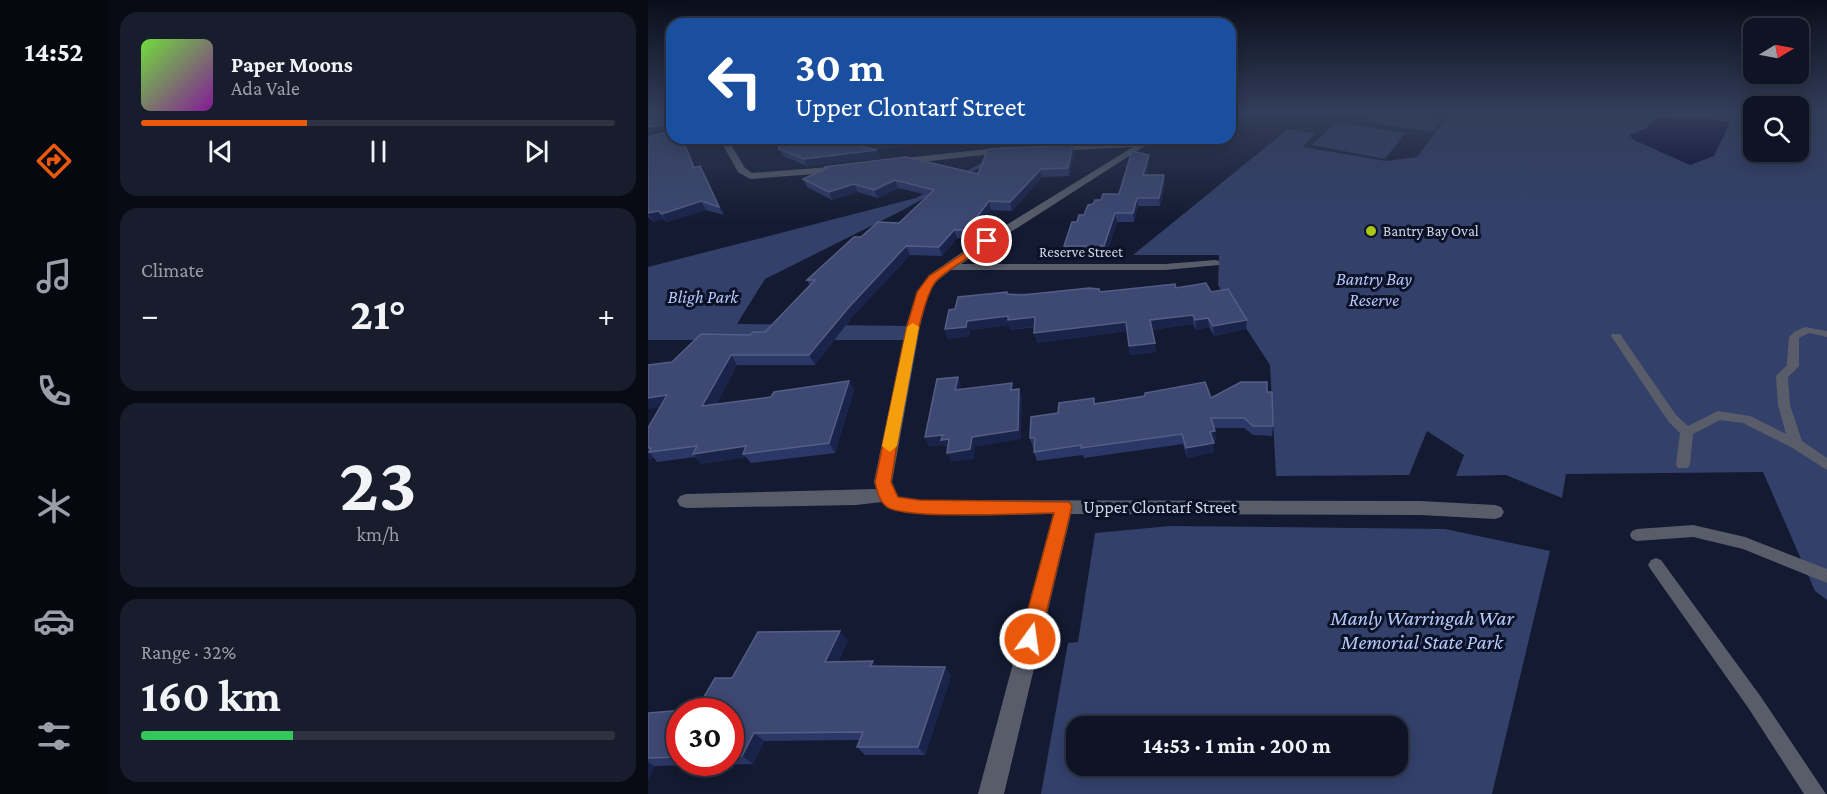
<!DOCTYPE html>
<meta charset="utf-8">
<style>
body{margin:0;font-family:"Crimson Pro",serif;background:#171d2d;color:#f1f3f6;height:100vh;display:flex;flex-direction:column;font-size:22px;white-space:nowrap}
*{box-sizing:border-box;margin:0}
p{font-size:20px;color:#9b9ea7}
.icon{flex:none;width:33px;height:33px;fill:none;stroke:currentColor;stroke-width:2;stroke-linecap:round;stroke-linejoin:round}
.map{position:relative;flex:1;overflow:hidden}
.panel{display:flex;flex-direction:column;gap:12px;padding:12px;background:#080b14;width:540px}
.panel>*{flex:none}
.top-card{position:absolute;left:18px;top:18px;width:570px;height:126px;border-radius:18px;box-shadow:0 3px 15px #0003,0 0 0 2px #2e3342;background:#1a4fa0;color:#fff;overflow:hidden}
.needle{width:39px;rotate:80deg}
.buttons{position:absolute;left:1095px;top:18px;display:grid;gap:12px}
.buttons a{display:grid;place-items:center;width:66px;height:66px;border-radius:12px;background:#0e1425;box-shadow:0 3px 15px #0003,0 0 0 2px #2e3342;font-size:30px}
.speed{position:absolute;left:18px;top:698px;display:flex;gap:12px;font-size:30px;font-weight:700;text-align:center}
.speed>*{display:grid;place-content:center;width:78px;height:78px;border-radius:50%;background:#0e1425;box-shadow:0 3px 15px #0003,0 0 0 2px #2e3342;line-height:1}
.speed .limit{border:9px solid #d22;background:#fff;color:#111}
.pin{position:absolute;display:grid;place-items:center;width:51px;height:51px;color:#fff;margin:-26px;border:3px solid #fff;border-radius:50%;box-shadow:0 2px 6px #0007}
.me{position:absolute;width:66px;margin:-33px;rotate:14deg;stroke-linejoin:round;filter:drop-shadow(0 0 4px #0008)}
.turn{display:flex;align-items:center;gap:21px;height:126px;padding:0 30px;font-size:27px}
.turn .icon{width:78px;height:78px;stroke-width:2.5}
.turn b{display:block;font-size:42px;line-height:51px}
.big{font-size:45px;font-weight:700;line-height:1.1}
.panel .widget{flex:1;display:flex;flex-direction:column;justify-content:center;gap:9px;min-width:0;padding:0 21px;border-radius:18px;background:#171d2d}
.panel .dial{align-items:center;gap:0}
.dial b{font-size:78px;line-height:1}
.song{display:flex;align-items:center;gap:18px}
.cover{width:72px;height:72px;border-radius:9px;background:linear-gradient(135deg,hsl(100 70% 55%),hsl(290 70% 35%))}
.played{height:6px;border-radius:3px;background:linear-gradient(90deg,#ea580c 35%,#2e3342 35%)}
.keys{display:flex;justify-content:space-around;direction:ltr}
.heat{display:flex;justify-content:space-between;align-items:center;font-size:33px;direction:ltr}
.charge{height:9px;border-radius:4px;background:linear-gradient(90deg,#34c759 32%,#2e3342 0)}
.trip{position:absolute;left:418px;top:716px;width:342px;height:60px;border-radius:18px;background:#0e1425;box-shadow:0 3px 15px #0003,0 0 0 2px #2e3342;font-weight:700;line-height:60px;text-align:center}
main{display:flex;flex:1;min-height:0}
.menu{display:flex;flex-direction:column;width:108px;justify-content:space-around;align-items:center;background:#06080f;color:#9b9ea7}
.menu .icon{width:42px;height:42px}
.menu .selected{color:#ea580c}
.menu b{font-size:27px;color:#f1f3f6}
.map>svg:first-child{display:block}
.green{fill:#33406a;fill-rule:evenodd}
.water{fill:#030330}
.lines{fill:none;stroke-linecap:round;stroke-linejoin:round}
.service{fill:#595d6a;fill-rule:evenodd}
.minor{fill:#595d6a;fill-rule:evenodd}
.wall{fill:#2b3766;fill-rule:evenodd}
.shaded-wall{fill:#1a244b}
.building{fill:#3d4873;stroke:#545e85;stroke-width:1.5}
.route{fill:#ea580c;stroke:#983908;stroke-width:1.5}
.slow{fill:#f59e0b}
.poi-dot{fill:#aac717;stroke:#0b1127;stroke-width:2}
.labels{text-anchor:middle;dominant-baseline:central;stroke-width:6;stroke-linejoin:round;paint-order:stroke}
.far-poi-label{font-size:15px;fill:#d0d6e6;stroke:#0b1127;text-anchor:start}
.far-street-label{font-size:15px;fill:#d0d6e6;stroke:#0b1127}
.park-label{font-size:18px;font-style:italic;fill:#b6c8f8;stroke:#0b1127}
.street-label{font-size:18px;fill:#d0d6e6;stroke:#0b1127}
.near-park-label{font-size:21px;font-style:italic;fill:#b6c8f8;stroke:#0b1127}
</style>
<main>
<nav class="menu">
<b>14:52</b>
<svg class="icon selected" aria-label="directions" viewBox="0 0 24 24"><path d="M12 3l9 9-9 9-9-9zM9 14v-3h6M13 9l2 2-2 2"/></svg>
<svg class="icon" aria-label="music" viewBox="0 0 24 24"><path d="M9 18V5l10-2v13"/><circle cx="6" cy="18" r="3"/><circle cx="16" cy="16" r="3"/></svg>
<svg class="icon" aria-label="phone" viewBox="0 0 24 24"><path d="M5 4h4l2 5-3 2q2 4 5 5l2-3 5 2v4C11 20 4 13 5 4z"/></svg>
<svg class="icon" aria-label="climate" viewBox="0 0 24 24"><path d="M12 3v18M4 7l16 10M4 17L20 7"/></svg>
<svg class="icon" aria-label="car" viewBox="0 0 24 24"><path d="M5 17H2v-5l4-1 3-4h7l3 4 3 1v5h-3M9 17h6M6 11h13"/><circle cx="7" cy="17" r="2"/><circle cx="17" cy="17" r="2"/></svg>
<svg class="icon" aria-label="filters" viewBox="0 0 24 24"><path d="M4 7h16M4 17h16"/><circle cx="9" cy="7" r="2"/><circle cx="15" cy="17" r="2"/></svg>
</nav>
<section class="panel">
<div class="widget">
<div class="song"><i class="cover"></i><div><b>Paper Moons</b><p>Ada Vale</p></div></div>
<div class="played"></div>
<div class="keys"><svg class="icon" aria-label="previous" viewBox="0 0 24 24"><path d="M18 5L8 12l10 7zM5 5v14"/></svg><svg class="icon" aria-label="pause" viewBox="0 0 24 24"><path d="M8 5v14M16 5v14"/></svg><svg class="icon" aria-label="next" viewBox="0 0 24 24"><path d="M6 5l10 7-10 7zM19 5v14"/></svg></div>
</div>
<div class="widget"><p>Climate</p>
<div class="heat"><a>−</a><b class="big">21°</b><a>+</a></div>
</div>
<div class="widget dial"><b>23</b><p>km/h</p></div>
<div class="widget"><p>Range · 32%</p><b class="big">160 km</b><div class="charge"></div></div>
</section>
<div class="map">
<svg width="1179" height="794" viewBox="0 0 1179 794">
<rect width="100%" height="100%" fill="#131a31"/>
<!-- green -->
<g class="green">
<polygon points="726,112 752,112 794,119 784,132 717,121"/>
<polygon points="803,112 1105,112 1106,152 1150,152 1151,112 1179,112 1179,600 1167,591 1115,472 918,474 914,498 858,475 808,476 816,455 779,431 761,475 628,476 622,365 570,285 571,255 485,255 640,129 667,134 655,147 738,161 769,157"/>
<polygon points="689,122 757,133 737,159 664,145"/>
<polygon points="358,150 364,150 251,212 117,279 89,324 265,326 262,340 0,340 0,267 268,198"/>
<path d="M 522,526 L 797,529 L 902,551 L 844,794 L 393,794 L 420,643 L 430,642 L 447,533 ZM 429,726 L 750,726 L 750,765 L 429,765 Z"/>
</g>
<!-- water -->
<polygon class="water" points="1009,118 1066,119 1082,123 1066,156 1042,165 986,140 981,135 997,129"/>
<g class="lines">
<!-- service -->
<g class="service">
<polygon points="1157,327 1179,331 1179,337 1161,333 1151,338 1151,366 1140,377 1142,405 1154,441 1179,458 1179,470 1143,447 1095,423 1072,420 1045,434 1042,464 1040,468 1030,468 1028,464 1032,433 1020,421 963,336 964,334 972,334 1028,415 1040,426 1070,411 1102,416 1138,434 1130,405 1128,376 1139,365 1141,337 1146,332"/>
<polygon points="1045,525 1097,537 1179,569 1179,583 1095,549 1045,537 989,541 984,539 982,535 984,531 989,529"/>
<polygon points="1008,558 1013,560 1113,697 1178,794 1156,794 1101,709 1003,570 1000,565 1003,560"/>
</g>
<!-- minor -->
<g class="minor">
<polygon points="71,138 79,138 97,168 104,173 194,166 199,169 194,172 102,179 90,172"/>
<path d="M 499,138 L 509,138 L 313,264 L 517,264 L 567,260 L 571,261 L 571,265 L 517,270 L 303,270 L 289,281 L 281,292 L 272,326 L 244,482 L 250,497 L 271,500 L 772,501 L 847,505 L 853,507 L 856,512 L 853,517 L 847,519 L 772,515 L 423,514 L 356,794 L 330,794 L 405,514 C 375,514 250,521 234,502 L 208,505 L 38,508 L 32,506 L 29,501 L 32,496 L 38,494 L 228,489 L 226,482 L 258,326 L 269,292 L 281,275 L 316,251 L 485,147 L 406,151 L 403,150 L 403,146 L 493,142 Z"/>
<polygon points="358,147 361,148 361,152 247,165 243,162 247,159"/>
</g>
</g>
<!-- wall -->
<g class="wall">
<polygon points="0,112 24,112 24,138 35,138 47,167 52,166 76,215 58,210 19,222 16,219 6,222 0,217 0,137 20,132 0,135"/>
<polygon points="129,138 430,138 429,142 346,146 344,140 222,149 229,150 232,158 159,166 135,156 131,149"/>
<polygon points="427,152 421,176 394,177 364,211 343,210 322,239 309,238 294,256 262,255 205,316 167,365 89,365 68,405 123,397 201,381 206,390 187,453 103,463 98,457 53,464 47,457 9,462 6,458 0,459 0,428 12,407 24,362 102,335 117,332 162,286 159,280 213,237 251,223 280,195 250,188 230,198 210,192 184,200 159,187 155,179 177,170 176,167 330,174"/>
<polygon points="501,155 501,163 498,175 517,183 512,206 490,206 486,222 469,222 458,255 418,255 416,246 429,222 436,215 445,204 453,200 471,194"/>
<polygon points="528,288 563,292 598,329 566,336 561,327 548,330 545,324 504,330 508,352 482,355 479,331 389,343 387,327 362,330 361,325 322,330 321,336 300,339 297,329 307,309 360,294 452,292"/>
<polygon points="619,392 625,426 624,436 605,435 596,428 566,428 568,440 565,441 566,452 539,458 535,444 436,458 435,455 389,461 386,452 386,448 385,448 382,438 410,413 446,398 447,404 563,398"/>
<path d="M 200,640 L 190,662 L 229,667 L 297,667 L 303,676 L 277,755 L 217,755 L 209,747 L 212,740 L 116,741 L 105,764 L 7,766 L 0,779 L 0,713 L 49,709 L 84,678 ZM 32,711 L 82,711 L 82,762 L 32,762 Z"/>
</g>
<!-- shaded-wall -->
<g class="shaded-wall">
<polygon points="21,124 24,131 0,135 0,127"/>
<polygon points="34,138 35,138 51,175 46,168"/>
<polygon points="272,138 347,138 344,139 344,140 201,150 198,143"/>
<polygon points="425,145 427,152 421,176 420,168"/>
<polygon points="229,150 232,158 159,166 156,159"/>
<polygon points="501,155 501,163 496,183 495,175"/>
<polygon points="52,166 57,174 76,215 71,207"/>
<polygon points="393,169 394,177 364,211 362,202"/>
<polygon points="516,175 517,183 512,206 511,198"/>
<polygon points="247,180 250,188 230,198 226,190"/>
<polygon points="206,184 210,192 184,200 181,192"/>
<polygon points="489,198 490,206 486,222 485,213"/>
<polygon points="53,201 58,210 19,222 14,214"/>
<polygon points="341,201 343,210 322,239 319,230"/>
<polygon points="10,211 16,219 6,222 0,214"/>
<polygon points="467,213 469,222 458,255 456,246"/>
<polygon points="306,230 309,238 294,256 291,247"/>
<polygon points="258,246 262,255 205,316 167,365 161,355 201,307"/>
<polygon points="545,315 545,324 503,330 502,320"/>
<polygon points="360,316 387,317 389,326 362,330 361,325 322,330 321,336 300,339 297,329 319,321"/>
<polygon points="560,318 561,327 548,330 547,320"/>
<polygon points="599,320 598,329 566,336 565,326"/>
<polygon points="478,322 479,331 389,343 386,333"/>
<polygon points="507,343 508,352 482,355 481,346"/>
<polygon points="83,355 89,365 62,416 54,406"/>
<polygon points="310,377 313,386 311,400 307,390"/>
<polygon points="201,381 206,390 187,453 181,443"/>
<polygon points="371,389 374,398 373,439 327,447 326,459 303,462 299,453 324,437"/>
<polygon points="19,395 27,405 0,409 0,398"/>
<polygon points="567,431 568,440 562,441 562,432"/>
<polygon points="295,435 301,439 305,448 298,449 296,445 281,447 277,437"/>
<polygon points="566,443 566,452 539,458 538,448"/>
<polygon points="98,446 95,454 98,457 53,464 45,454"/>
<polygon points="0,448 3,448 1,452 6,458 0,459"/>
<polygon points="192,631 200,640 185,671 177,662"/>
<polygon points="225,661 232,670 222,666"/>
<polygon points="297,667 303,676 277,755 270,747"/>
<polygon points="106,733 116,741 105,764 94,756"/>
<polygon points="0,762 7,766 0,779"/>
</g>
<!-- building -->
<g class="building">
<polygon points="0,112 24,112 24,138 34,138 46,168 52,166 71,207 53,201 14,214 10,211 0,213 0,137 20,132 21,124 0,127"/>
<polygon points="129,138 272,138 198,143 229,150 156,159 131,149"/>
<polygon points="425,145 420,168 393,169 362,202 341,201 319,230 306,230 291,247 258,246 201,307 161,355 83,355 54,406 123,397 126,392 201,381 181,443 95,454 98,446 45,454 49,446 1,452 3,448 0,448 0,428 19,395 0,398 0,365 24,362 53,334 102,335 105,332 117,332 167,280 159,280 206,237 213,237 230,222 251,223 286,190 247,180 226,190 206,184 181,192 155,179 180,168 176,167 258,157 330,174 340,149"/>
<polygon points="484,151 501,155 495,175 516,175 511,198 489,198 485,213 467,213 456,246 416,246 424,222 429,222 431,215 436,215 440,205 445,204 447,200 453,200 455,194 471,194"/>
<polygon points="558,283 563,292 580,289 599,320 565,326 560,318 547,320 545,315 502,320 507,343 481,346 478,322 386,333 387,317 360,320 360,316 319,321 318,327 297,329 301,310 307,309 310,297 359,292 359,294 375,295 441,288 451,289 452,292 527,284 528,288"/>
<polygon points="310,377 307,390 364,383 363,390 371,389 370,430 324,437 322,449 299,453 301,439 293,440 295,435 277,437 289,379"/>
<polygon points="557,382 563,398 593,382 619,382 619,392 624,392 625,426 605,426 596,418 563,418 567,431 562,432 566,443 538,448 534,434 433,448 433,445 386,452 387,438 382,438 383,417 410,413 411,403 446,398 446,404 497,396 497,393"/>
<polygon points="192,631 177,662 225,661 222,666 297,667 270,747 209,747 215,732 106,733 94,756 82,756 82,711 32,711 32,757 0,758 0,713 49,709 67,678 84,678 110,632"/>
</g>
<!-- sky -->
<linearGradient id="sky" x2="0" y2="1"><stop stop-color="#0a0e1b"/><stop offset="0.5" stop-color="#333e5a"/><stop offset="1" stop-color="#333e5a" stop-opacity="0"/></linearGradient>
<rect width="1179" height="223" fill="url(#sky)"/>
<!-- route -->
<path class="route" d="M 339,238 L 343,239 L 343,243 C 326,255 304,266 289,280 C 269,299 249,447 243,482 L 250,497 L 271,500 L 421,502 L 424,506 L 392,639 L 389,646 L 382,648 L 375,646 L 372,639 L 406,513 C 377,513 258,520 239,507 C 231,501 229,491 227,482 L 259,326 L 269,292 L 281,276 Z"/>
<!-- slow -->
<polygon class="slow" points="265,323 271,327 249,446 242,452 234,446 259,327"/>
<!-- markers -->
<circle class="poi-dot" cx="723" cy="231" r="6"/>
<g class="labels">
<!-- far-poi labels -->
<g class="far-poi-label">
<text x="735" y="231">Bantry Bay Oval</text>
</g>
<!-- far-street labels -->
<g class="far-street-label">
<text x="433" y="252">Reserve Street</text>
</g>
<!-- park labels -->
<g class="park-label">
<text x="726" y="279">Bantry Bay<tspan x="726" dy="21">Reserve</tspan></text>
<text x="55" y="297">Bligh Park</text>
</g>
<!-- street labels -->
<g class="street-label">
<text x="512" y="507">Upper Clontarf Street</text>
</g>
<!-- near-park labels -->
<g class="near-park-label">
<text x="774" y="618">Manly Warringah War<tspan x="774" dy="24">Memorial State Park</tspan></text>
</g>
</g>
</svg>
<div class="buttons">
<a><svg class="needle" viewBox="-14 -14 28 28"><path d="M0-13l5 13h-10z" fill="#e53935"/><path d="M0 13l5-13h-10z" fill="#9b9ea7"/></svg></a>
<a><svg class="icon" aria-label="search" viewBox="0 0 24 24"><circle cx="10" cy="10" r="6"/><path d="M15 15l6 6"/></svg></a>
</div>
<div class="speed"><div class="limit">30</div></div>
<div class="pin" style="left:339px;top:241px;background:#d93025"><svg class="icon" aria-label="arrive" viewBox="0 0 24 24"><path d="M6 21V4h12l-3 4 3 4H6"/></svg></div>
<svg class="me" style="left:382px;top:639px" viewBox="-20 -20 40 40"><circle r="17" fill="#ea580c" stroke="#fff" stroke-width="3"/><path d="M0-11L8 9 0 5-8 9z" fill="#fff"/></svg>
<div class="trip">14:53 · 1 min · 200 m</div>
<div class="top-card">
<div class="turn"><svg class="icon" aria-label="left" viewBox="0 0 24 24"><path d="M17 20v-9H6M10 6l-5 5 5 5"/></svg><div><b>30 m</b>Upper Clontarf Street</div></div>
</div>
</div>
</main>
